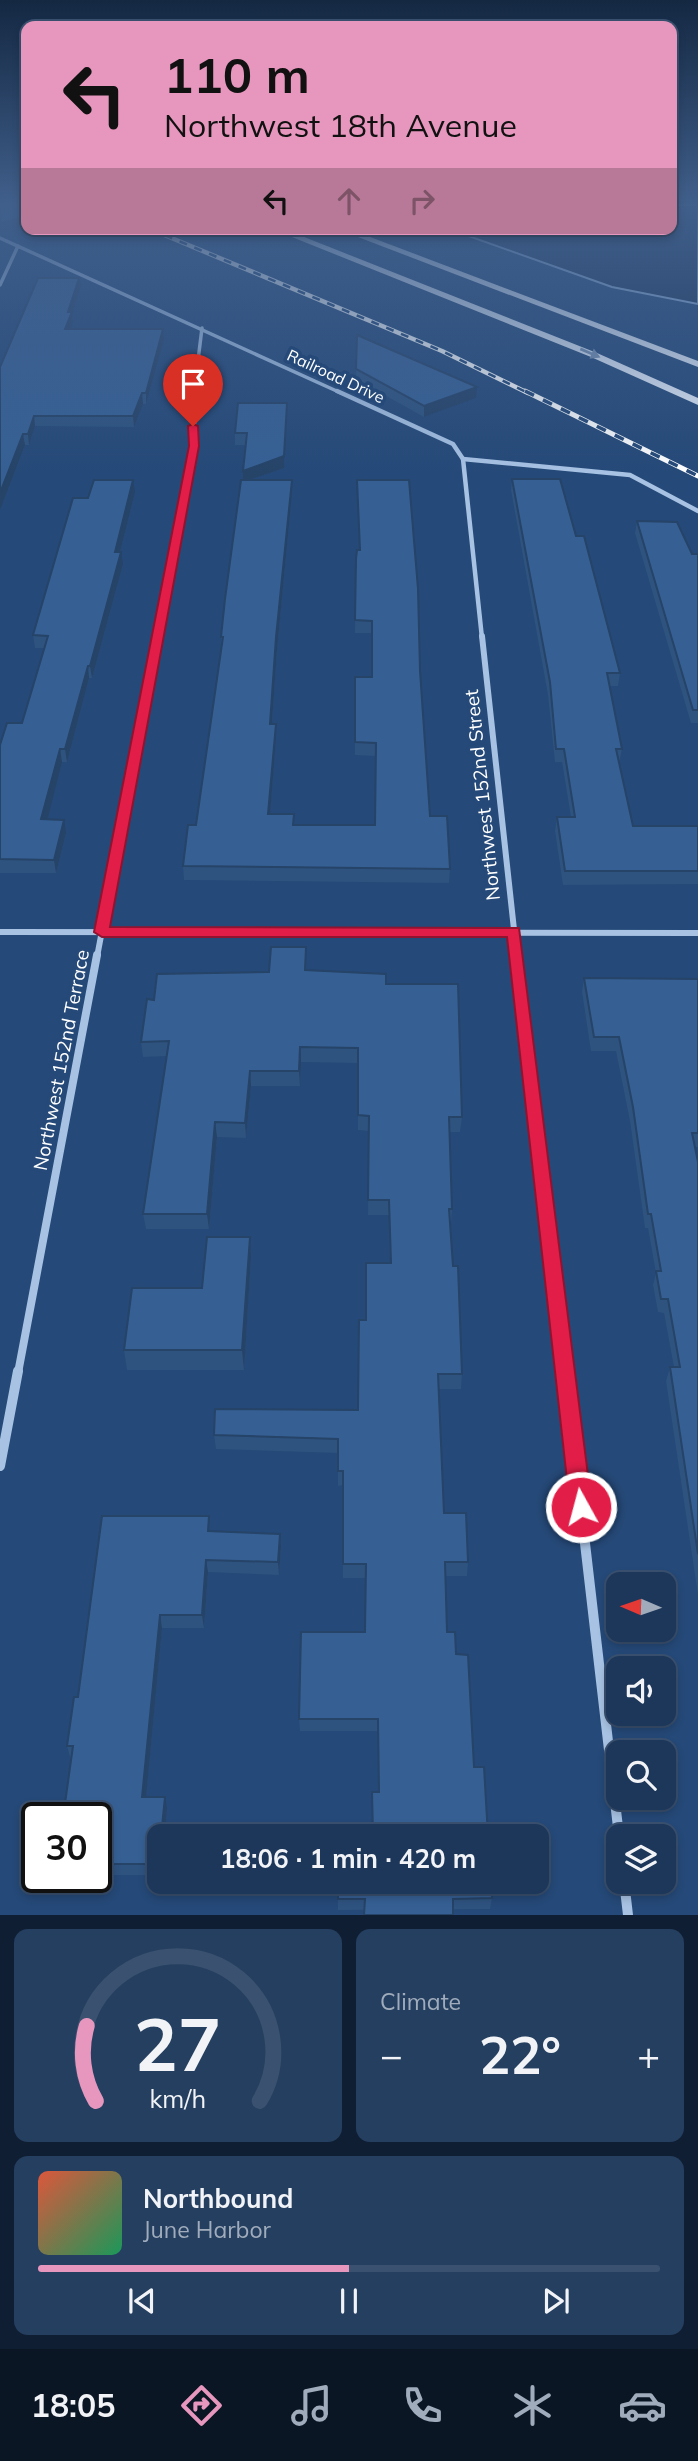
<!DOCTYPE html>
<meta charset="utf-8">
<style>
body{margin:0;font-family:Mulish,sans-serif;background:#253f60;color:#f1f3f6;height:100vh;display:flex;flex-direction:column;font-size:26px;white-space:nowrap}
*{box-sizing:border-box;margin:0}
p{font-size:23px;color:#a0acbb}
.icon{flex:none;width:38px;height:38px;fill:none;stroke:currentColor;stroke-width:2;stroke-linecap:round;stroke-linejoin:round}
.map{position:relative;height:1915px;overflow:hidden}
.sheet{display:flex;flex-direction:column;gap:14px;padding:14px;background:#0f1e32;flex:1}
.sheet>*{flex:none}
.top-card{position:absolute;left:21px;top:21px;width:656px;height:214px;border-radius:14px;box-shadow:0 4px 10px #0003,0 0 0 2px #3a5170;background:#e797bd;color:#111;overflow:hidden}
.needle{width:46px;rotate:272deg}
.tools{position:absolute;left:606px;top:1572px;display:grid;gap:14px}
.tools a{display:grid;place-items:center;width:70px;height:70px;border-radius:14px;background:#1c375a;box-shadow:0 4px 10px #0003,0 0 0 2px #3a5170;font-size:35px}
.speed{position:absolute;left:21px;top:1802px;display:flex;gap:14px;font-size:35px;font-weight:700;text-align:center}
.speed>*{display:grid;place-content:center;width:91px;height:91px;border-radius:50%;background:#1c375a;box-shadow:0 4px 10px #0003,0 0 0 2px #3a5170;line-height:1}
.speed .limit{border:4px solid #111;border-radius:10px;background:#fff;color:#111}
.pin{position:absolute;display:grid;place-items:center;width:60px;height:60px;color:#fff;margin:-72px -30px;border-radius:50% 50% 50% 0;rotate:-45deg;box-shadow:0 0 7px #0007}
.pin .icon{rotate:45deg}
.me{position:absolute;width:77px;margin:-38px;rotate:353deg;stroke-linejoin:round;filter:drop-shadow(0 0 5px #0008)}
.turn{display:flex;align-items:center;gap:24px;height:147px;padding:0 28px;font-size:32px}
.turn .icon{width:91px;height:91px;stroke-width:2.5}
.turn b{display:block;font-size:49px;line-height:60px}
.lanes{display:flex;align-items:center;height:66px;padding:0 28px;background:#0003;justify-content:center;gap:35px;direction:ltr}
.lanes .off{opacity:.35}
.big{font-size:52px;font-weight:700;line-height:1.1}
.sheet .card{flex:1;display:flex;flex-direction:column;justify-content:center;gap:10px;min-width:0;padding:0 24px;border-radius:14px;background:#253f60}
.sheet .dial{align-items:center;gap:0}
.dial svg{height:182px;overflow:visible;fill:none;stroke:#3a5170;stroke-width:7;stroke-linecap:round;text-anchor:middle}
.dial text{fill:#f1f3f6;stroke:none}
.song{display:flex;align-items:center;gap:21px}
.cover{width:84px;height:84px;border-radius:10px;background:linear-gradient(135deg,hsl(10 70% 55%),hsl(150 70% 35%))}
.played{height:7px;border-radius:4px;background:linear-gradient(90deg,#e797bd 50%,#3a5170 50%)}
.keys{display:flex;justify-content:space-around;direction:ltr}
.heat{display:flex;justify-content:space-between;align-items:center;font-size:38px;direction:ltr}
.sheet .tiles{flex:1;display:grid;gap:14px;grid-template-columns:1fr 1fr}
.card:last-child{grid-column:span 2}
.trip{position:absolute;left:147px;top:1824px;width:402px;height:70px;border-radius:14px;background:#1c375a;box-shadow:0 4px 10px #0003,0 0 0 2px #3a5170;font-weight:700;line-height:70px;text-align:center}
.tab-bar{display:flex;height:112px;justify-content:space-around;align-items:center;background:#0b1624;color:#a0acbb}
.tab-bar .icon{width:49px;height:49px}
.tab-bar .selected{color:#e797bd}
.tab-bar b{font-size:32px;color:#f1f3f6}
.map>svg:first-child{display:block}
.water{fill:#1a3558;stroke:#9cbde3;stroke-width:2}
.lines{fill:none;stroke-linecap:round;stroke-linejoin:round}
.street-far4{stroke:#a7c2e3;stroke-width:3.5}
.street-far3{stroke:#a7c2e3;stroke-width:4.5}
.street-far2{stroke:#a7c2e3;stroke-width:6}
.street-far1{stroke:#a7c2e3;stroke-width:8}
.street{stroke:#a7c2e3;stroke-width:10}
.primary{fill:#e6effc;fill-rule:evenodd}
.rail-far1-casing{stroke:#fff;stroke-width:4.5}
.rail-casing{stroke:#fff;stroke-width:5}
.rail-far1{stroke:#254978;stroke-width:2.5;stroke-dasharray:8;stroke-linecap:butt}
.rail{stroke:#254978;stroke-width:3.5;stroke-dasharray:10;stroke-linecap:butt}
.wall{fill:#2e537f}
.shaded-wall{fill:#264368}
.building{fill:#366094;stroke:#264368;stroke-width:2}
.oneway{fill:#7c94b3}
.route{fill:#e11d48;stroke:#92132f;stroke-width:2}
.labels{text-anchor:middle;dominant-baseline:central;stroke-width:7;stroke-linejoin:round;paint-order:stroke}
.far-street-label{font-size:16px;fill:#fff;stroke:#254978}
.street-label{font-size:19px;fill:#fff;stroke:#254978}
</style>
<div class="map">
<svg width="698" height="1915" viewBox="0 0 698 1915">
<rect width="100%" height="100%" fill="#254978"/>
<!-- water -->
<polygon class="water" points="672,205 698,205 698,304 612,287 449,229 672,229"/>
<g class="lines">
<!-- street-far4 -->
<g class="street-far4">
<polyline points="0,238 341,393"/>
<polyline points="0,285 18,246"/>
<polyline points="194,393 202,328"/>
</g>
<!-- street-far3 -->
<g class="street-far3">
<polyline points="337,391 453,444 463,459 482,638"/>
<polyline points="463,459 630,475 698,511"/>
<polyline points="158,638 194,446 194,391"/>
</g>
<!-- street-far2 -->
<g class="street-far2">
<polyline points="482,636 517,957"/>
<polyline points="0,932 698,933"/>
<polyline points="97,957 158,636"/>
</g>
<!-- street-far1 -->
<g class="street-far1">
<polyline points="517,955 565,1373"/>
<polyline points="18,1373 97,955"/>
</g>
<!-- street -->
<g class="street">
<polyline points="565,1371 619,1836"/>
<polyline points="0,1466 18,1371"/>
<polyline points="624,1881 628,1915"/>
</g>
<!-- primary -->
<g class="primary">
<polygon points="272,229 284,229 597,353 698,398 698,405 591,357"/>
<polygon points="337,229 349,229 698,361 698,367"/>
</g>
<defs>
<polyline id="rail-far1" points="150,229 442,351 528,393"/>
<polyline id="rail" points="525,391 698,476"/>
</defs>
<!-- rail-far1 casing -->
<use href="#rail-far1" class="rail-far1-casing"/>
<!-- rail casing -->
<use href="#rail" class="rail-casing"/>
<!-- rail-far1 -->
<use href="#rail-far1" class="rail-far1"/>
<!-- rail -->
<use href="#rail" class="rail"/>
</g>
<!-- wall -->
<g class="wall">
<polygon points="81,287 72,313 73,322 70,329 163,329 164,340 146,404 143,404 134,427 35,426 29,445 25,445 0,510 0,367"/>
<polygon points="357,335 476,398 424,417 356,379"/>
<polygon points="287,403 284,468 249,480 292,492 277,650 272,724 276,724 276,737 270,814 294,814 294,825 375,825 375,756 355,755 355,677 372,677 372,633 355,633 356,559 420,671 430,816 450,869 449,883 184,880 183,866 196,825 222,650 221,637 243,480 243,471 246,445 235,445 235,433"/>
<polygon points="512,479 576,536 620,673 618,686 610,686 622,749 619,763 633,826 698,826 698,884 563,885 555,831 557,817 571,817 562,762 555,762 548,695 511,490"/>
<polygon points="135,492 120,552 123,564 92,678 89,678 67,762 62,762 47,819 66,833 56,873 0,873 0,745 22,723 44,648 35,648 33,635 88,498"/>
<polygon points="637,521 692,554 698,554 698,723 691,723 635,533"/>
<polygon points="306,947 306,970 386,984 462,1117 460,1132 450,1132 452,1209 451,1224 450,1224 462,1374 461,1389 439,1389 444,1513 468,1562 467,1576 445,1576 372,1834 378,1792 378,1731 300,1731 299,1719 365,1632 366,1578 343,1578 343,1485 338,1486 338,1453 216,1449 214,1435 358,1410 366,1320 390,1263 389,1215 368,1215 369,1131 358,1130 358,1063 301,1062 300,1086 251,1086 246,1138 217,1137 209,1229 146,1229 143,1214 167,1056 143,1057 141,1042 154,1000 269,972"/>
<polygon points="584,978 698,979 698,1147 695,1147 698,1162 698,1595 666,1381 670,1367 674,1367 664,1313 658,1312 653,1285 656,1273 648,1228 645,1228 630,1121 616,1051 591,1051 582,992"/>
<polygon points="250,1237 251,1257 244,1370 127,1370 124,1350 202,1288"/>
<polygon points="211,1531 280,1534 281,1547 279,1575 208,1572 204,1628 162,1628 146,1797 167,1808 165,1836 159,1836 159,1875 96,1875 96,1818 70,1757 67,1746 78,1697"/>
<polygon points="57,1878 90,1878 89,1884 59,1884"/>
<polygon points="338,1881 492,1898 490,1909 338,1910"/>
</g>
<!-- shaded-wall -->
<g class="shaded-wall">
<polygon points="26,217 26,226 0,232 0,223"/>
<polygon points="79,278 81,287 72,313 73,322 67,339 65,329 68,312"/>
<polygon points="163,329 164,340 146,404 146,393"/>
<polygon points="477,387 476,398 424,417 424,406"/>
<polygon points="142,393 143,404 134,427 133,416"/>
<polygon points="287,403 284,468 243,482 243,471"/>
<polygon points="34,416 35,426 29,445 28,434"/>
<polygon points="23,434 25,445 0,510 0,493"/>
<polygon points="133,480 135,492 117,564 115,552"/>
<polygon points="292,480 292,492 277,650 271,737 270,724 276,637"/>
<polygon points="121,552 123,564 92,678 90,666"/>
<polygon points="88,666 89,678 67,762 65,749"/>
<polygon points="276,724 276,737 269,828 268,814"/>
<polygon points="60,749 62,762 44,833 41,819"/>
<polygon points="64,820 66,833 56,873 54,860"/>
<polygon points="300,1047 301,1062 300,1086 299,1071"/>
<polygon points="250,1071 251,1086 246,1138 245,1123"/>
<polygon points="215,1122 217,1137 209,1229 207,1214"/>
<polygon points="250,1237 251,1257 244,1370 242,1350"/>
<polygon points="280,1534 281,1547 279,1575 278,1562"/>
<polygon points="206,1560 208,1572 204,1628 202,1615"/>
<polygon points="160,1615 162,1628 145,1808 142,1797"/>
<polygon points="165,1797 167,1808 165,1836 161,1836"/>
</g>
<!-- building -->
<g class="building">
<polygon points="0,205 26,205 26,217 0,223"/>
<polygon points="38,278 79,278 68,312 72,312 65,329 163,329 146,393 142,393 133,416 34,416 28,434 23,434 0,493 0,367"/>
<polygon points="357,335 477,387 424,406 356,369"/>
<polygon points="238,403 287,403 284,456 243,471 247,433 235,433"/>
<polygon points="512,479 560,479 576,536 584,536 620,673 607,673 622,749 616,749 633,826 698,826 698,871 565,871 557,817 575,817 564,749 556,749 550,682"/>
<polygon points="94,480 133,480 115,552 121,552 90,666 88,666 65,749 60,749 41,819 64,820 54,860 0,859 0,745 7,723 22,723 48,636 33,635 73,498 88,498"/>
<polygon points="241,480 292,480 276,637 270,724 276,724 268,814 294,814 293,825 375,825 376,743 355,742 355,677 372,677 372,621 355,620 356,559 357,550 360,550 357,480 409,480 418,589 420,671 430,816 447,816 450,869 183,866 188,825 196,825 223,637 221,637 225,599"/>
<polygon points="637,521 677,522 692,554 698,554 698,710 693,710"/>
<polygon points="271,947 306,947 305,970 386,974 386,984 458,984 462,1117 449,1117 452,1209 449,1209 453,1266 458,1266 462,1374 438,1374 444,1513 466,1513 468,1562 445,1562 447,1632 455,1632 456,1654 468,1655 474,1767 484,1767 488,1836 338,1836 338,1834 373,1834 372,1792 379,1792 378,1719 299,1719 301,1632 365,1632 366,1564 343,1564 343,1471 338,1471 338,1439 214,1435 215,1409 358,1410 359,1320 366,1320 366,1263 391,1263 389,1200 368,1200 369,1116 358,1115 358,1048 300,1047 299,1071 250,1071 245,1123 215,1122 207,1214 143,1214 169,1041 141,1042 147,999 154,1000 157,974 269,972"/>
<polygon points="584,978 698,979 698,1133 692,1133 698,1162 698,1554 670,1367 680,1367 668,1299 661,1299 656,1271 661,1271 651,1214 648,1214 633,1107 619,1037 594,1037"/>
<polygon points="207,1237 250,1237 242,1350 124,1350 132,1288 202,1288"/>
<polygon points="102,1516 209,1516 208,1531 280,1534 278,1562 206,1560 202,1615 160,1615 142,1797 165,1797 161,1836 159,1836 159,1864 96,1864 96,1818 63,1818 73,1746 67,1746 74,1697 78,1697"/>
<polygon points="338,1881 491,1881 492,1898 453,1899 453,1915 364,1915 365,1899 338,1899"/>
</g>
<!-- one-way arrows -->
<defs><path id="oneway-solid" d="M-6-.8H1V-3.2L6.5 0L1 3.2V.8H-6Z" transform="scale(1.75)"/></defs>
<use class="oneway" href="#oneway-solid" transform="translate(590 353) rotate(23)"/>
<!-- sky -->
<linearGradient id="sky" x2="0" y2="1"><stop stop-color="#142842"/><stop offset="0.43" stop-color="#405f8b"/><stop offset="1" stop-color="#405f8b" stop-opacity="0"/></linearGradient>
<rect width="698" height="473" fill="url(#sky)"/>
<!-- route -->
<polygon class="route" points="193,424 198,426 199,446 110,927 519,928 592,1507 589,1515 581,1518 573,1515 570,1507 507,937 102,937 94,932 189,446 188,426"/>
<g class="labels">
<!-- far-street labels -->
<g class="far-street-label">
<text transform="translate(336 376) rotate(25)">Railroad Drive</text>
</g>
<!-- street labels -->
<g class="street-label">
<text transform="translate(482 795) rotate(-96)">Northwest 152nd Street</text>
<text transform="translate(61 1060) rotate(-79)">Northwest 152nd Terrace</text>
</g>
</g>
</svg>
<div class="tools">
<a><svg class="needle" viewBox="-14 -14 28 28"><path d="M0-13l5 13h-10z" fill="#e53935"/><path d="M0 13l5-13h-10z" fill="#a0acbb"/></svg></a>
<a><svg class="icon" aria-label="sound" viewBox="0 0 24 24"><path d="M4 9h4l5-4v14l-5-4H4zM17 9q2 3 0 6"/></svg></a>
<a><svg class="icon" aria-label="search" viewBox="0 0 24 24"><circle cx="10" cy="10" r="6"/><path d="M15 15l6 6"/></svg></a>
<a><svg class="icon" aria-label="layers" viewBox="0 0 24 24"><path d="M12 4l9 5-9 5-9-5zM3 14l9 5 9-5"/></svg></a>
</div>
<div class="speed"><div class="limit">30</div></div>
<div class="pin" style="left:193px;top:426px;background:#d93025"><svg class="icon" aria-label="arrive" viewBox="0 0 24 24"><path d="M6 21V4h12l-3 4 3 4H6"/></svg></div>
<svg class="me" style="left:581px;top:1507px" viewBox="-20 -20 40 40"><circle r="17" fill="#e11d48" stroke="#fff" stroke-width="3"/><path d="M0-11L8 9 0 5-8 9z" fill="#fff"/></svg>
<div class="trip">18:06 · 1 min · 420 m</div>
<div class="top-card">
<div class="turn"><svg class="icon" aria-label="left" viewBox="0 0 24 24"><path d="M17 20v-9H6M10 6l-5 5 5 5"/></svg><div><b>110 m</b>Northwest 18th Avenue</div></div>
<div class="lanes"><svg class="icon" aria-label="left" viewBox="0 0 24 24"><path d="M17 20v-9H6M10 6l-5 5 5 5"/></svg><svg class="icon off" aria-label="ahead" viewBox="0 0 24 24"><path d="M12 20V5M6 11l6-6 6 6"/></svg><svg class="icon off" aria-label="right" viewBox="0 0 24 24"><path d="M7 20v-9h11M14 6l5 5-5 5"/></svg></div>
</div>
</div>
<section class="sheet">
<div class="tiles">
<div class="card dial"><svg viewBox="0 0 100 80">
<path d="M14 69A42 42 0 1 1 86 69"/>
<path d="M14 69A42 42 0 0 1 10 36" stroke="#e797bd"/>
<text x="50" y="56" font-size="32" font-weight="700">27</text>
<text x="50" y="72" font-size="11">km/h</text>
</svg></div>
<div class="card"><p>Climate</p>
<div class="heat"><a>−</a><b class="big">22°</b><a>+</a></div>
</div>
<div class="card">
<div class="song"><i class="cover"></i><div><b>Northbound</b><p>June Harbor</p></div></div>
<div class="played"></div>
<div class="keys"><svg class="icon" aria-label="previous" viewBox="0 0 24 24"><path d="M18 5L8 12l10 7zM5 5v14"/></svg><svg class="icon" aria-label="pause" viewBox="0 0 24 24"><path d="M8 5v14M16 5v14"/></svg><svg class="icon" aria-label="next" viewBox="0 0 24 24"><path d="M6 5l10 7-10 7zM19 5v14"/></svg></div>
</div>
</div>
</section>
<nav class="tab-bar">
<b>18:05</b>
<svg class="icon selected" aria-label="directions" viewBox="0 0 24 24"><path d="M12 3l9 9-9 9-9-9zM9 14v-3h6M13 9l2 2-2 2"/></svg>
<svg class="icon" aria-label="music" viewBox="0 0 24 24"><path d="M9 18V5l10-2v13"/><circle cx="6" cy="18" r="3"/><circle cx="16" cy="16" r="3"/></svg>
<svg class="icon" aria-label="phone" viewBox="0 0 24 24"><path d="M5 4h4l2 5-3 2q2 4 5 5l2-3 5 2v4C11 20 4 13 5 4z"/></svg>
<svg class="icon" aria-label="climate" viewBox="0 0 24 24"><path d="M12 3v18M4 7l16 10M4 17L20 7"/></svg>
<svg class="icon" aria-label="car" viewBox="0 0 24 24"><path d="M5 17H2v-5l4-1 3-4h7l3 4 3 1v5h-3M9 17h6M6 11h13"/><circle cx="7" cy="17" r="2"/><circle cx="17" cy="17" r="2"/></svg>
</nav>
